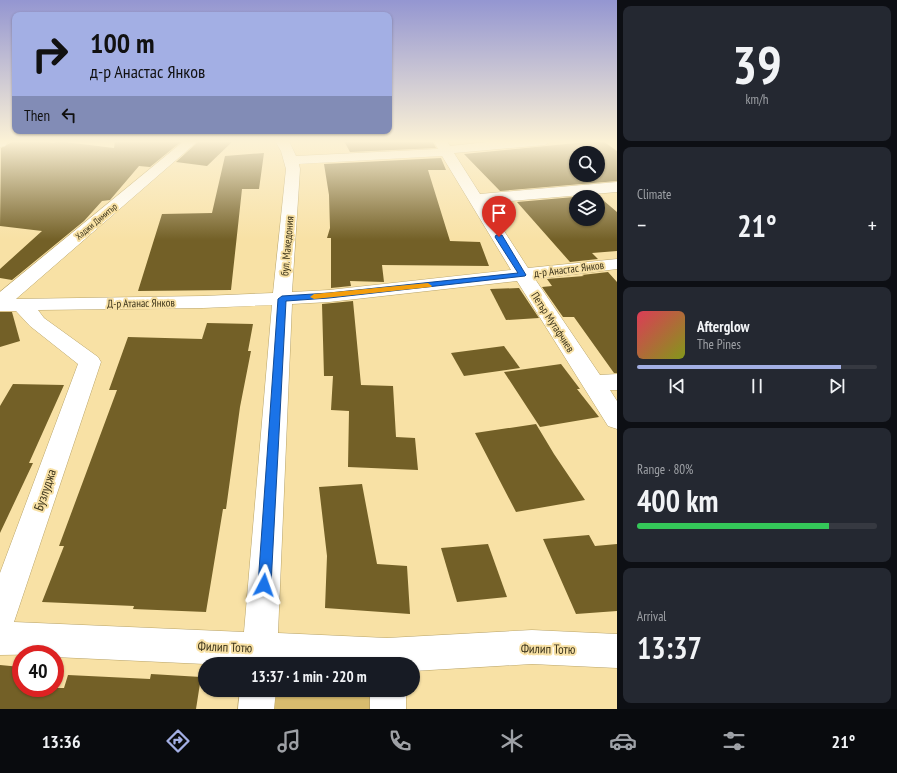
<!DOCTYPE html>
<meta charset="utf-8">
<style>
body{margin:0;font-family:"PT Sans Narrow",sans-serif;background:#242831;color:#f1f3f6;height:100vh;display:flex;flex-direction:column;font-size:15px;white-space:nowrap}
*{box-sizing:border-box;margin:0}
p{font-size:13px;color:#9ea1a6}
.icon{flex:none;width:22px;height:22px;fill:none;stroke:currentColor;stroke-width:2;stroke-linecap:round;stroke-linejoin:round}
.map{position:relative;flex:1;overflow:hidden}
.details{display:flex;flex-direction:column;gap:6px;padding:6px;background:#0d0f14;width:280px}
.details>*{flex:none}
.banner{position:absolute;left:12px;top:12px;width:380px;height:122px;border-radius:8px;box-shadow:0 1px 3px #0004;background:#a3afe4;color:#111;overflow:hidden}
.controls{position:absolute;left:569px;top:146px;display:grid;gap:8px}
.controls a{display:grid;place-items:center;width:36px;height:36px;border-radius:50%;background:#171b24;box-shadow:0 1px 3px #0004;font-size:20px}
.speed{position:absolute;left:12px;top:645px;display:flex;gap:8px;font-size:20px;font-weight:700;text-align:center}
.speed>*{display:grid;place-content:center;width:52px;height:52px;border-radius:50%;background:#171b24;box-shadow:0 1px 3px #0004;line-height:1}
.speed .limit{border:6px solid #d22;background:#fff;color:#111}
.pin{position:absolute;display:grid;place-items:center;width:34px;height:34px;color:#fff;margin:-41px -17px;border-radius:50% 50% 50% 0;rotate:-45deg;box-shadow:0 0 4px #0007}
.pin .icon{rotate:45deg}
.me{position:absolute;width:44px;margin:-22px;rotate:4deg;stroke-linejoin:round;filter:drop-shadow(0 0 3px #0008)}
.turn{display:flex;align-items:center;gap:14px;height:84px;padding:0 12px;font-size:18px}
.turn .icon{width:52px;height:52px;stroke-width:2.5}
.turn b{display:block;font-size:28px;line-height:34px}
.then{display:flex;align-items:center;height:38px;padding:0 12px;background:#0003;gap:8px;font-size:15px}
.big{font-size:30px;font-weight:700;line-height:1.1}
.details .card{flex:1;display:flex;flex-direction:column;justify-content:center;gap:6px;min-width:0;padding:0 14px;border-radius:8px;background:#242831}
.details .dial{align-items:center;gap:0}
.dial b{font-size:52px;line-height:1}
.song{display:flex;align-items:center;gap:12px}
.cover{width:48px;height:48px;border-radius:6px;background:linear-gradient(135deg,hsl(350 70% 55%),hsl(70 70% 35%))}
.played{height:4px;border-radius:2px;background:linear-gradient(90deg,#a3afe4 85%,#363941 85%)}
.keys{display:flex;justify-content:space-around;direction:ltr}
.heat{display:flex;justify-content:space-between;align-items:center;font-size:22px;direction:ltr}
.charge{height:6px;border-radius:3px;background:linear-gradient(90deg,#34c759 80%,#363941 0)}
.trip{position:absolute;left:198px;top:657px;width:222px;height:40px;border-radius:20px;background:#171b24;box-shadow:0 1px 3px #0004;font-weight:700;line-height:40px;text-align:center}
.tab-bar{display:flex;height:64px;justify-content:space-around;align-items:center;background:#090b0e;color:#9ea1a6}
.tab-bar .icon{width:28px;height:28px}
.tab-bar .active{color:#a3afe4}
.tab-bar b{font-size:18px;color:#f1f3f6}
main{display:flex;flex:1;min-height:0}
.map>svg:first-child{display:block}
.green{fill:#d8bc6e}
.building{fill:#736027;fill-rule:evenodd}
.lines{fill:none;stroke-linecap:round;stroke-linejoin:round}
.minor-casing{stroke:#b9a469;stroke-width:1}
.minor{fill:#fff;fill-rule:evenodd}
.route{fill:#1a73e8;stroke:#114b97}
.slow{fill:#f59e0b}
.labels{text-anchor:middle;dominant-baseline:central;stroke-width:4;stroke-linejoin:round;paint-order:stroke}
.far-street-label{font-size:9px;fill:#3b331a;stroke:#f8e1a5}
.street-label{font-size:11px;fill:#3b331a;stroke:#f8e1a5}
.near-street-label{font-size:13px;fill:#3b331a;stroke:#f8e1a5}
</style>
<main>
<div class="map">
<svg width="617" height="709" viewBox="0 0 617 709">
<rect width="100%" height="100%" fill="#f8e1a5"/>
<!-- green -->
<polygon class="green" points="258,690 388,690 388,709 256,709"/>
<!-- building -->
<g class="building">
<polygon points="14,141 43,141 54,143 57,141 114,148 115,141 182,141 150,167 139,166 110,200 102,201 84,221 12,280 0,278 0,269 42,231 0,226 1,148"/>
<polygon points="199,141 233,141 207,166 176,162"/>
<polygon points="344,141 433,142 436,148 350,152"/>
<path d="M 596,141 L 603,141 L 617,151 L 617,181 L 500,191 L 464,154 ZM 576,153 L 598,153 L 598,175 L 576,175 Z"/>
<polygon points="264,153 259,189 242,189 231,290 138,291 162,214 212,213 225,156"/>
<polygon points="441,158 446,170 428,170 450,241 480,242 489,266 382,265 384,282 350,281 351,286 331,288 331,238 327,238 330,228 329,195 324,164"/>
<path d="M 597,195 L 617,212 L 617,251 L 592,253 L 598,259 L 570,262 L 517,202 ZM 576,197 L 598,197 L 598,219 L 576,219 Z"/>
<polygon points="608,272 617,282 617,373 614,373 574,317 563,317 542,287 552,286 547,279 584,276 582,275"/>
<polygon points="519,288 539,318 506,320 490,289"/>
<polygon points="353,301 361,385 393,386 396,437 415,438 418,470 348,467 349,411 331,410 333,376 324,376 322,304"/>
<polygon points="0,312 12,312 20,341 0,347"/>
<polygon points="207,323 253,324 248,351 251,351 240,407 226,509 223,509 206,612 133,609 134,606 42,602 64,546 59,546 117,390 109,390 128,337 202,339"/>
<polygon points="504,346 520,368 464,376 451,353"/>
<polygon points="561,364 580,389 577,389 599,417 540,427 504,372"/>
<polygon points="13,384 64,385 29,463 33,463 0,533 0,406"/>
<polygon points="536,424 554,454 585,500 516,512 475,433"/>
<polygon points="362,484 377,564 407,566 410,614 325,608 327,556 319,487"/>
<polygon points="589,535 595,546 617,544 617,611 576,614 543,539"/>
<polygon points="488,544 507,597 457,602 441,548"/>
<polygon points="0,665 21,667 21,688 64,688 68,675 150,679 151,674 201,677 196,709 0,709"/>
</g>
<g class="lines">
<defs>
<g id="minor">
<polygon points="0,141 9,141 5,146 0,147"/>
<path d="M 184,141 L 198,141 L 16,299 L 203,296 L 273,293 L 286,169 L 281,151 L 275,141 L 289,141 L 296,156 L 438,149 L 434,141 L 447,141 L 450,146 L 496,141 L 551,141 L 545,145 L 454,153 L 480,194 L 617,182 L 617,192 L 486,203 L 528,268 L 617,259 L 617,269 L 535,279 L 600,375 L 617,374 L 617,390 L 610,390 L 617,401 L 617,429 L 608,426 L 517,281 L 329,302 L 292,304 L 278,633 L 387,638 L 532,630 L 617,634 L 617,668 L 532,664 L 413,671 L 413,664 L 205,664 L 55,657 L 55,654 L 0,655 L 0,573 L 78,364 L 30,326 L 16,311 L 0,311 L 0,292 ZM 442,156 L 511,270 L 329,290 L 292,292 L 300,169 L 299,164 ZM 272,305 L 244,632 L 14,622 L 101,362 L 98,357 L 44,318 L 38,310 L 203,308 Z"/>
<polygon points="240,690 276,690 274,709 238,709"/>
<rect x="370" y="690" width="36" height="19"/>
</g>
</defs>
<!-- minor casing -->
<use href="#minor" class="minor-casing"/>
<!-- minor -->
<use href="#minor" class="minor"/>
</g>
<!-- sky -->
<linearGradient id="sky" x2="0" y2="1"><stop stop-color="#9496d1"/><stop offset="0.59" stop-color="#fcf2d6"/><stop offset="1" stop-color="#fcf2d6" stop-opacity="0"/></linearGradient>
<rect width="617" height="240" fill="url(#sky)"/>
<!-- route -->
<polygon class="route" points="496,235 502,235 526,275 525,276 329,298 286,301 271,585 269,589 264,591 260,589 258,585 278,299 282,296 329,293 518,273 495,237"/>
<!-- slow -->
<polygon class="slow" points="428,283 432,286 431,287 314,299 310,297 314,294"/>
<g class="labels">
<!-- far-street labels -->
<g class="far-street-label">
<text transform="translate(96 221) rotate(-40)">Хаджи Димитър</text>
</g>
<!-- street labels -->
<g class="street-label">
<text transform="translate(287 246) rotate(-85)">бул. Македония</text>
<text transform="translate(569 269) rotate(-7)">д-р Анастас Янков</text>
<text transform="translate(141 303) rotate(-1)">Д-р Атанас Янков</text>
<text transform="translate(553 322) rotate(57)">Петър Мутафчиев</text>
</g>
<!-- near-street labels -->
<g class="near-street-label">
<text transform="translate(45 490) rotate(-71)">Бузлуджа</text>
<text transform="translate(225 647) rotate(2)">Филип Тотю</text>
<text transform="translate(548 649) rotate(1)">Филип Тотю</text>
</g>
</g>
</svg>
<div class="controls">
<a><svg class="icon" aria-label="search" viewBox="0 0 24 24"><circle cx="10" cy="10" r="6"/><path d="M15 15l6 6"/></svg></a>
<a><svg class="icon" aria-label="layers" viewBox="0 0 24 24"><path d="M12 4l9 5-9 5-9-5zM3 14l9 5 9-5"/></svg></a>
</div>
<div class="speed"><div class="limit">40</div></div>
<div class="pin" style="left:499px;top:237px;background:#d93025"><svg class="icon" aria-label="arrive" viewBox="0 0 24 24"><path d="M6 21V4h12l-3 4 3 4H6"/></svg></div>
<svg class="me" style="left:264px;top:585px" viewBox="-20 -20 40 40"><path d="M0-17L14 15 0 8-14 15z" fill="#1a73e8" stroke="#fff" stroke-width="4"/></svg>
<div class="trip">13:37 · 1 min · 220 m</div>
<div class="banner">
<div class="turn"><svg class="icon" aria-label="right" viewBox="0 0 24 24"><path d="M7 20v-9h11M14 6l5 5-5 5"/></svg><div><b>100 m</b>д-р Анастас Янков</div></div>
<div class="then">Then<svg class="icon" aria-label="left" viewBox="0 0 24 24"><path d="M17 20v-9H6M10 6l-5 5 5 5"/></svg></div>
</div>
</div>
<section class="details">
<div class="card dial"><b>39</b><p>km/h</p></div>
<div class="card"><p>Climate</p>
<div class="heat"><a>−</a><b class="big">21°</b><a>+</a></div>
</div>
<div class="card">
<div class="song"><i class="cover"></i><div><b>Afterglow</b><p>The Pines</p></div></div>
<div class="played"></div>
<div class="keys"><svg class="icon" aria-label="previous" viewBox="0 0 24 24"><path d="M18 5L8 12l10 7zM5 5v14"/></svg><svg class="icon" aria-label="pause" viewBox="0 0 24 24"><path d="M8 5v14M16 5v14"/></svg><svg class="icon" aria-label="next" viewBox="0 0 24 24"><path d="M6 5l10 7-10 7zM19 5v14"/></svg></div>
</div>
<div class="card"><p>Range · 80%</p><b class="big">400 km</b><div class="charge"></div></div>
<div class="card"><p>Arrival</p><b class="big">13:37</b></div>
</section>
</main>
<nav class="tab-bar">
<b>13:36</b>
<svg class="icon active" aria-label="directions" viewBox="0 0 24 24"><path d="M12 3l9 9-9 9-9-9zM9 14v-3h6M13 9l2 2-2 2"/></svg>
<svg class="icon" aria-label="music" viewBox="0 0 24 24"><path d="M9 18V5l10-2v13"/><circle cx="6" cy="18" r="3"/><circle cx="16" cy="16" r="3"/></svg>
<svg class="icon" aria-label="phone" viewBox="0 0 24 24"><path d="M5 4h4l2 5-3 2q2 4 5 5l2-3 5 2v4C11 20 4 13 5 4z"/></svg>
<svg class="icon" aria-label="climate" viewBox="0 0 24 24"><path d="M12 3v18M4 7l16 10M4 17L20 7"/></svg>
<svg class="icon" aria-label="car" viewBox="0 0 24 24"><path d="M5 17H2v-5l4-1 3-4h7l3 4 3 1v5h-3M9 17h6M6 11h13"/><circle cx="7" cy="17" r="2"/><circle cx="17" cy="17" r="2"/></svg>
<svg class="icon" aria-label="filters" viewBox="0 0 24 24"><path d="M4 7h16M4 17h16"/><circle cx="9" cy="7" r="2"/><circle cx="15" cy="17" r="2"/></svg>
<b>21°</b>
</nav>
